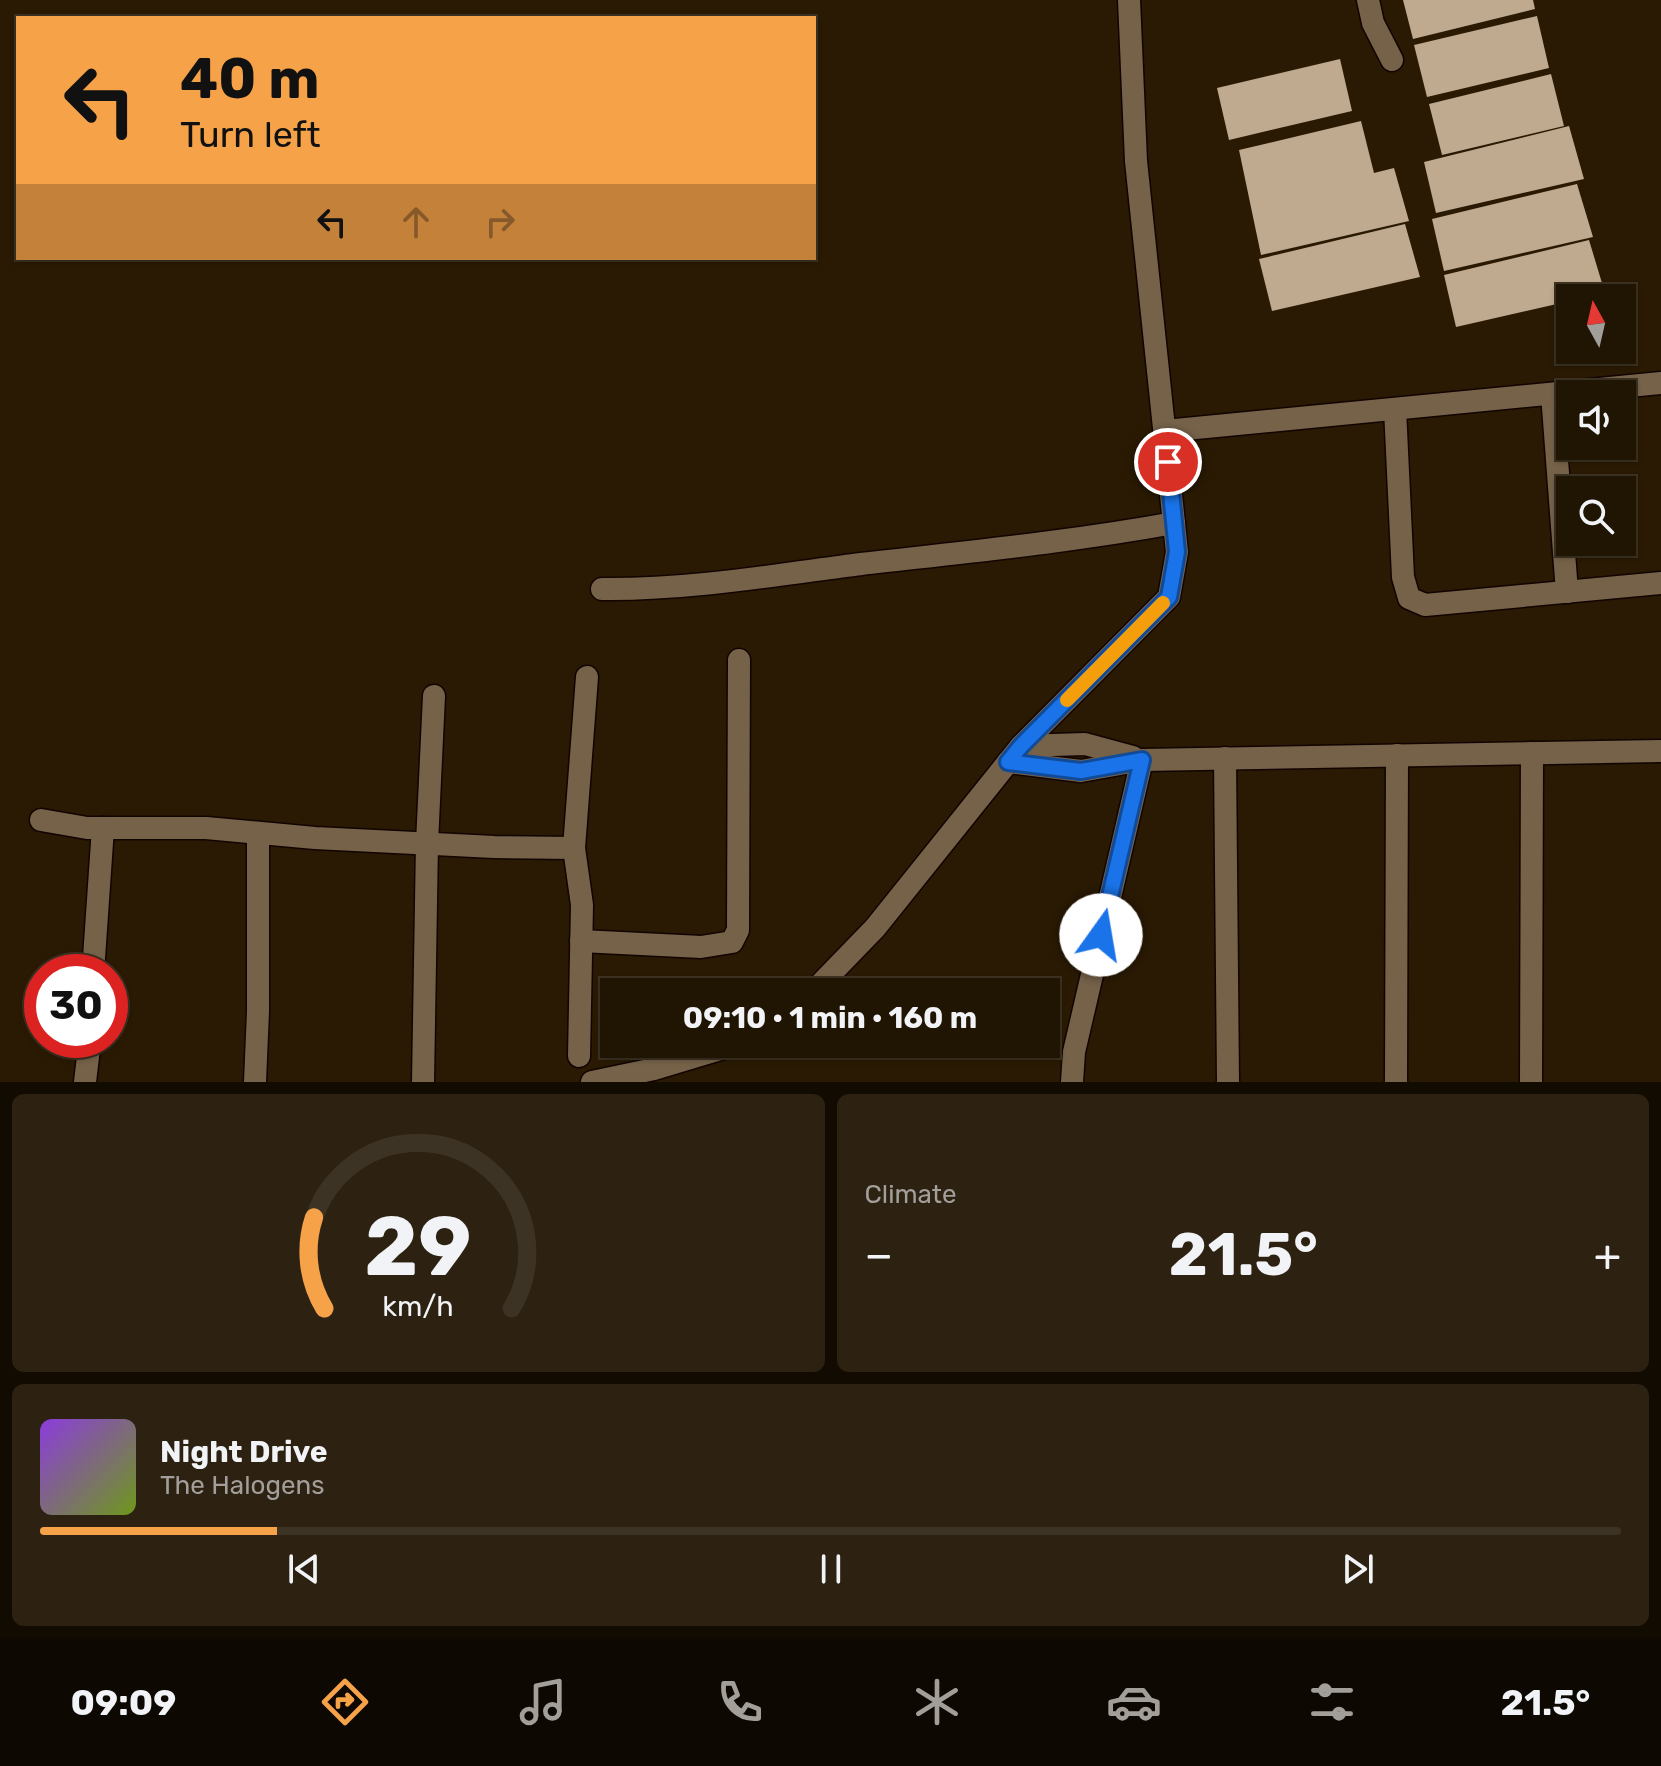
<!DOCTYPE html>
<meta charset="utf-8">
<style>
body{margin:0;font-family:Rubik,sans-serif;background:#2d2111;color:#f1f3f6;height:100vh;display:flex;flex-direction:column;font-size:30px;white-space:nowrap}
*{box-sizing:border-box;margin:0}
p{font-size:26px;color:#a29e99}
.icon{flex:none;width:44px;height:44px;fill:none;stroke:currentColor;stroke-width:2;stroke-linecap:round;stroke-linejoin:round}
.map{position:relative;height:1082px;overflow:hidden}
.side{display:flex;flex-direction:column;gap:12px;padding:12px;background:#120b01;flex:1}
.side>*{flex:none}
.hud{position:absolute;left:16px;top:16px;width:800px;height:244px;border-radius:0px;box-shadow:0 2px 6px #0004,0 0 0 2px #3d3324;background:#f6a248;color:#111;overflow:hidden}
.needle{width:52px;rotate:352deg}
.buttons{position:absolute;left:1556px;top:284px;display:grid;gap:16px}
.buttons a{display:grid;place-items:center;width:80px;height:80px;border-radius:0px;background:#201402;box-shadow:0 2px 6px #0004,0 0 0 2px #3d3324;font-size:40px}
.speed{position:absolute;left:24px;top:954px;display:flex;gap:16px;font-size:40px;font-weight:700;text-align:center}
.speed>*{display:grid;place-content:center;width:104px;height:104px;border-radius:50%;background:#201402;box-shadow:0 2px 6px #0004,0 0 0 2px #3d3324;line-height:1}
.speed .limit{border:12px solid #d22;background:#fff;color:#111}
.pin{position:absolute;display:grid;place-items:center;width:68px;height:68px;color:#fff;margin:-34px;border:4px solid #fff;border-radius:50%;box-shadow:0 2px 8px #0007}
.me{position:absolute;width:88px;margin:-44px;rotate:13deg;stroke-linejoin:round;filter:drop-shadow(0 0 6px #0008)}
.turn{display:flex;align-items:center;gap:28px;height:168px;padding:0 32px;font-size:36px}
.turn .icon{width:104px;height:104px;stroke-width:2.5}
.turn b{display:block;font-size:56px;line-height:68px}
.lanes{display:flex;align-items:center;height:76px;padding:0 32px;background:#0003;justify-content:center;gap:40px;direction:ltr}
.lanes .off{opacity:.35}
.big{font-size:60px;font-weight:700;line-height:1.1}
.side .tile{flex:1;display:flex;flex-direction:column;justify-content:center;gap:12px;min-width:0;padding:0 28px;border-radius:12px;background:#2d2111}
.side .dial{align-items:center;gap:0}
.dial svg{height:208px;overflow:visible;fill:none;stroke:#3d3324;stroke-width:7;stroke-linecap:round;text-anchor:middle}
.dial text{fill:#f1f3f6;stroke:none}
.song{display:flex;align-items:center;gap:24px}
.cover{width:96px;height:96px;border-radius:12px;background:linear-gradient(135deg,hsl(270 70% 55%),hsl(80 70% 35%))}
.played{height:8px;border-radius:4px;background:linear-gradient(90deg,#f6a248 15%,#3d3324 15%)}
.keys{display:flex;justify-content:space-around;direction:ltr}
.heat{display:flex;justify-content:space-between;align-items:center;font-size:44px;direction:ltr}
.side .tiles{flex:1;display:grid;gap:12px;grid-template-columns:1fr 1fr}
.tile:last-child{grid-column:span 2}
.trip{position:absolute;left:600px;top:978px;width:460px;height:80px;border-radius:0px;background:#201402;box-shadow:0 2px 6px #0004,0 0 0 2px #3d3324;font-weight:700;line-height:80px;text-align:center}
.tab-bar{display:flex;height:128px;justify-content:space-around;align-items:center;background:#0d0801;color:#a29e99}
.tab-bar .icon{width:56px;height:56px}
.tab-bar .current{color:#f6a248}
.tab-bar b{font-size:36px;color:#f1f3f6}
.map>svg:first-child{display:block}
.building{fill:#bfaa8f}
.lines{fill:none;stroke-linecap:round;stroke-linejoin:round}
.minor-casing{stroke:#120400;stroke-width:25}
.minor{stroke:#766249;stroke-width:22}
.route-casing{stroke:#114b97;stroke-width:20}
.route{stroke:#1a73e8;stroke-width:14}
.slow{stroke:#f59e0b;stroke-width:14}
</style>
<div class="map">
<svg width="1661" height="1082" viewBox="0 0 1661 1082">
<rect width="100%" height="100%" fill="#2a1a03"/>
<!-- building -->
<g class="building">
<polygon points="1403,0 1533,0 1535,9 1413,39"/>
<polygon points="1537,16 1549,68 1427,97 1414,45"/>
<polygon points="1340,59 1352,111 1229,140 1217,88"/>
<polygon points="1551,74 1564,126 1442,155 1429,104"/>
<polygon points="1361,121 1374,173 1394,168 1409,221 1261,255 1239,150"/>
<polygon points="1569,126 1584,179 1436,213 1424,162"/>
<polygon points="1577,184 1593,237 1444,271 1432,219"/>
<polygon points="1405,224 1420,277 1272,311 1259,259"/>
<polygon points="1589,240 1605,293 1570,298 1570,301 1456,327 1444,275"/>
</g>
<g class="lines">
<defs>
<g id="minor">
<polyline points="1368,0 1373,23 1392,60"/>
<polyline points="1552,394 1567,592"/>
<polyline points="1395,409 1403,577 1409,598 1425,605 1661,583"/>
<polyline points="1165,431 1661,383"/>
<path d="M 602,589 C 688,590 776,575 861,564 C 966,552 1070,542 1174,523"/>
<polyline points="1021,746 1085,744 1133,757"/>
<polyline points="1225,758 1228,1082"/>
<polyline points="1008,762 1081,771 1142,760 1661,751"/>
<polyline points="41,820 87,828 206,828 315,838 494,847 574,848"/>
<polyline points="581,941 701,947 732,942 738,930 739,660"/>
<polyline points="93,972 103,828"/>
<polyline points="813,992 875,928 1021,746 1169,597 1177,552 1136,161 1129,0"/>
<polyline points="579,1056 582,905 574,848 587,677"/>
<polyline points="85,1082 90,1040"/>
<polyline points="255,1082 258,1011 258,833"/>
<polyline points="423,1082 427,843 434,696"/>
<polyline points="592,1082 654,1069 737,1044"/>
<polyline points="1072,1082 1074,1052 1142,760"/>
<polyline points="1396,1082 1397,755"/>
<polyline points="1531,1082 1532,753"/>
</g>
</defs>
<!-- minor casing -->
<use href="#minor" class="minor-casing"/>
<!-- minor -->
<use href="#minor" class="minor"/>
</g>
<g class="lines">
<defs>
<polyline id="route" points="1101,935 1142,760 1081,771 1008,762 1021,746 1169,597 1177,552 1168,462"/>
</defs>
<!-- route casing -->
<use href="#route" class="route-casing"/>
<!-- route -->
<use href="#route" class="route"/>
<!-- slow -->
<polyline class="slow" points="1067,700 1163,603"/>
</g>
</svg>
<div class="buttons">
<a><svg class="needle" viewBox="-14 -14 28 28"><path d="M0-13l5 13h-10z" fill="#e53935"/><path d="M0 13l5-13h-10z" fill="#a29e99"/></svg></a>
<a><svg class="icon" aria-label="sound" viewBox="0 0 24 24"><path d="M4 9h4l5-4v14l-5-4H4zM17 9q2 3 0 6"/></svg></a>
<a><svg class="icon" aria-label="search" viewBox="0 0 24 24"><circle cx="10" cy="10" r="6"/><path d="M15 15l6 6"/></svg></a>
</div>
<div class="speed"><div class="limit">30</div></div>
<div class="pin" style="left:1168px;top:462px;background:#d93025"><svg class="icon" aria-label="arrive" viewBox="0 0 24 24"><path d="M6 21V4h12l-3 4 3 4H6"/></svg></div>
<svg class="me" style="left:1101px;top:935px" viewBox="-20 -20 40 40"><circle r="19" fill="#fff"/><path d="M0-13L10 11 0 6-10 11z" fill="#1a73e8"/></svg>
<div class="trip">09:10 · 1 min · 160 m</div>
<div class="hud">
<div class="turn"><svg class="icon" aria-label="left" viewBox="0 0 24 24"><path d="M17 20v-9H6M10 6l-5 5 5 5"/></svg><div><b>40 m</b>Turn left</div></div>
<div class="lanes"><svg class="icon" aria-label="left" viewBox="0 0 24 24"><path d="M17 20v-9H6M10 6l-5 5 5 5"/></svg><svg class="icon off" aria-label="ahead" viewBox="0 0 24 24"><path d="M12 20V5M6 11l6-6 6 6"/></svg><svg class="icon off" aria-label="right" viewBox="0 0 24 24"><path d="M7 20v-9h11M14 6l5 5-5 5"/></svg></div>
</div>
</div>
<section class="side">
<div class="tiles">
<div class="tile dial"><svg viewBox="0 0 100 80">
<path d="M14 69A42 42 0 1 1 86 69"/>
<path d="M14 69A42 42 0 0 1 10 34" stroke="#f6a248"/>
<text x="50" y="56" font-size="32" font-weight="700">29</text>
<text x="50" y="72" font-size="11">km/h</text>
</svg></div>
<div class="tile"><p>Climate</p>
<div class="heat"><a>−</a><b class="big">21.5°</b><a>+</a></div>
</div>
<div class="tile">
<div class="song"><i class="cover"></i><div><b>Night Drive</b><p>The Halogens</p></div></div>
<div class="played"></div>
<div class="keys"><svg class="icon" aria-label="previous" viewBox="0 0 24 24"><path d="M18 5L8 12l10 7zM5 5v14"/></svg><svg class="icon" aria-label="pause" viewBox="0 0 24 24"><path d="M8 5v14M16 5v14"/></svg><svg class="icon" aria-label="next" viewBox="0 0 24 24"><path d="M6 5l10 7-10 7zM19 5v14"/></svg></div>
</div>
</div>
</section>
<nav class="tab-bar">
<b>09:09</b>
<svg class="icon current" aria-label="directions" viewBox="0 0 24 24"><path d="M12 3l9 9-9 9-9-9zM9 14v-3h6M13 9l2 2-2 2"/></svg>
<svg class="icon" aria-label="music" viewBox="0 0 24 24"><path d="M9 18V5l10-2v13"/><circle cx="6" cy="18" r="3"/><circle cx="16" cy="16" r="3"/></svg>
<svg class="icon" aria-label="phone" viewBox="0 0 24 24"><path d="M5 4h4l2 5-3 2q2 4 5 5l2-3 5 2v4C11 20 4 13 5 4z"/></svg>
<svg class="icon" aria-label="climate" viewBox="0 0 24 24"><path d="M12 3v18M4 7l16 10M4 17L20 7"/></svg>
<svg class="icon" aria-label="car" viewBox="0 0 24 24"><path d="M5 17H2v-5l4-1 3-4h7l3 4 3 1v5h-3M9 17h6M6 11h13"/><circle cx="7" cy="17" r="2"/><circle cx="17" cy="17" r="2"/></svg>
<svg class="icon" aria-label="filters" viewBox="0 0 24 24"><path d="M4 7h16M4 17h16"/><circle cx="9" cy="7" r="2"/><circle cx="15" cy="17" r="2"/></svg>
<b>21.5°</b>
</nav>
